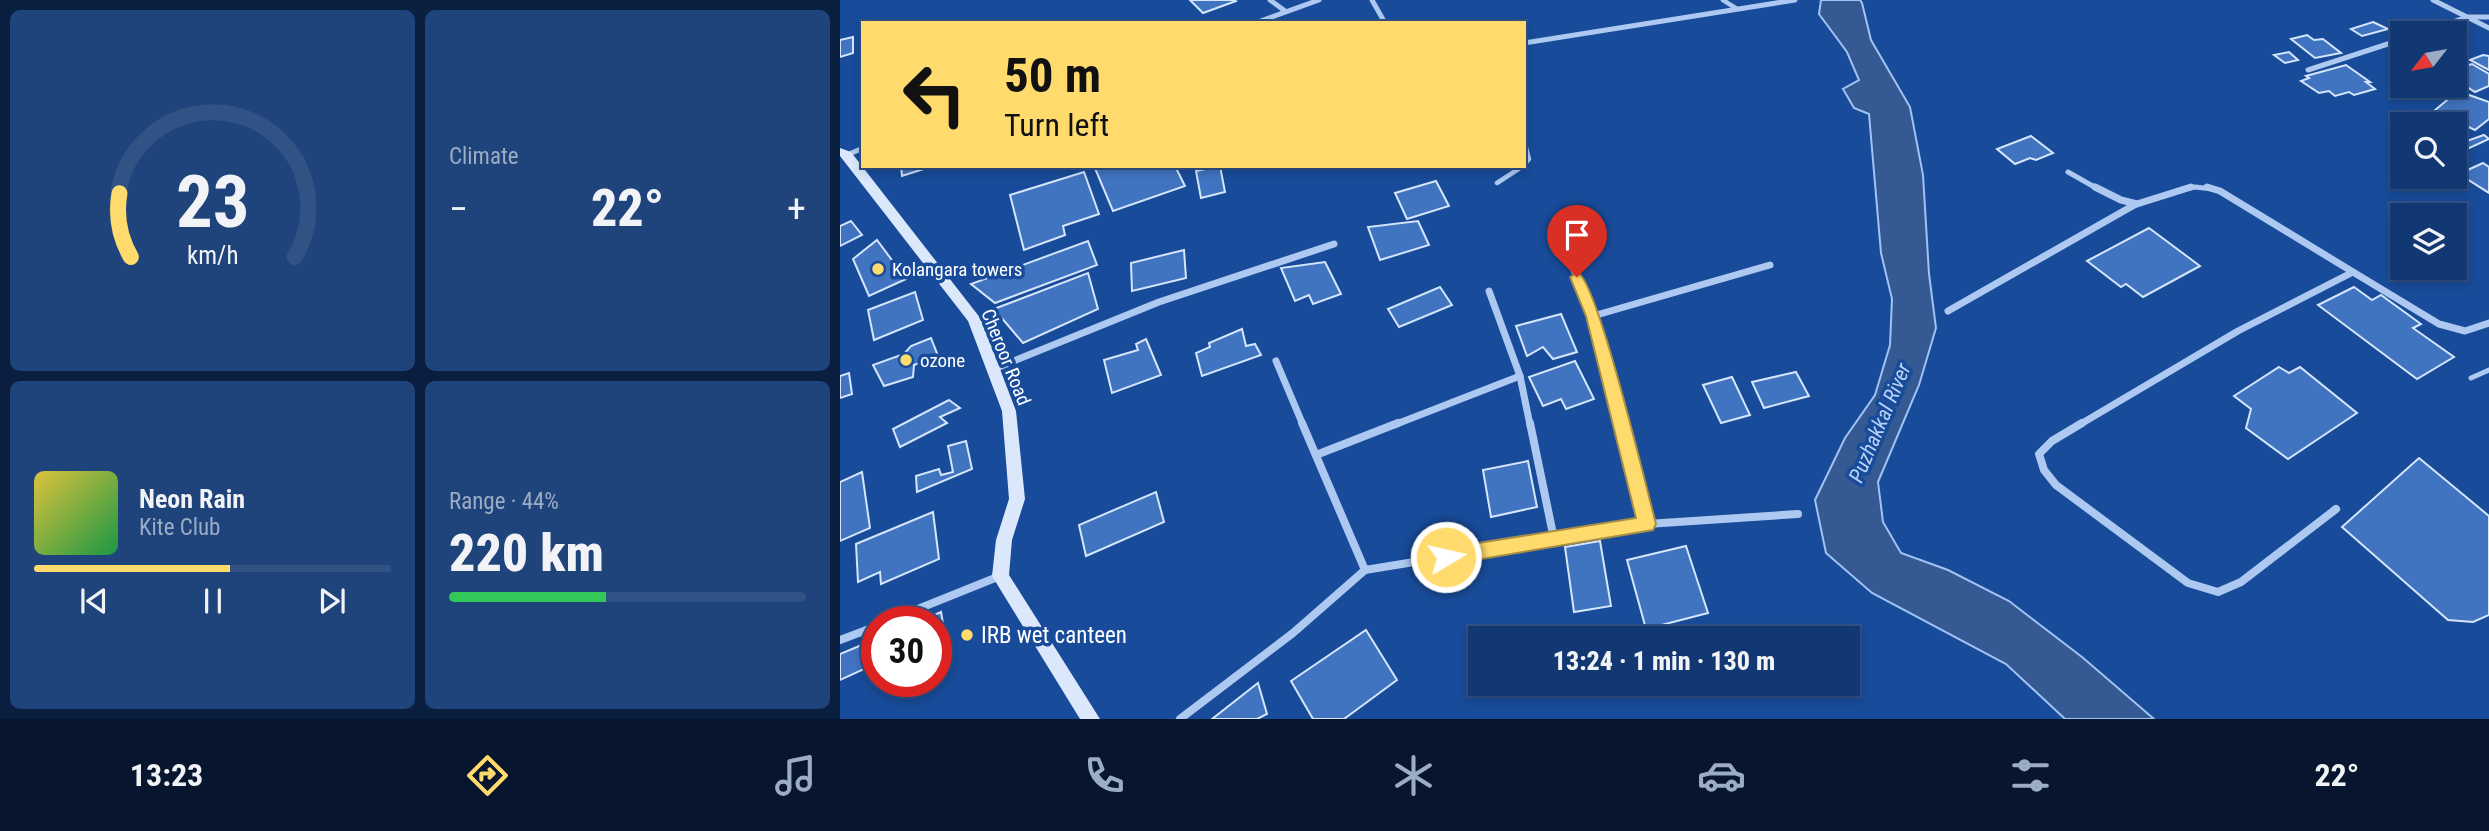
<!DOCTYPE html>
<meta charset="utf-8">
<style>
body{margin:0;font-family:"Roboto Condensed",sans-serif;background:#1f437b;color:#f1f3f6;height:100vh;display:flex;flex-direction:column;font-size:26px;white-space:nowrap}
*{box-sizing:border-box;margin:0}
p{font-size:23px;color:#9cacc4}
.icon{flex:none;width:38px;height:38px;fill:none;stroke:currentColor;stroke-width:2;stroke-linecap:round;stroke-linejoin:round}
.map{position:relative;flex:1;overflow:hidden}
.panel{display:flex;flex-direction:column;gap:10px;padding:10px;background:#0a1f3f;width:840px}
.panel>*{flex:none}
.banner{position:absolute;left:21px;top:21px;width:665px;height:147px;border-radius:0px;box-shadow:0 4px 10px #0003,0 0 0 2px #315285;background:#ffdb6d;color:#111;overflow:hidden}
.needle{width:46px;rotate:239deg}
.tools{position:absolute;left:1550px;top:21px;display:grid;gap:14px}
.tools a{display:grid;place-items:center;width:77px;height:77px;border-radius:0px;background:#123873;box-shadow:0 4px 10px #0003,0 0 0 2px #315285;font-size:35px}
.speed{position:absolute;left:21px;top:606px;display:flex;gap:14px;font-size:35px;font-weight:700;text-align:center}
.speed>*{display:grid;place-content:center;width:91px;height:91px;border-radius:50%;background:#123873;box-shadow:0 4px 10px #0003,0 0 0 2px #315285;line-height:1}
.speed .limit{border:10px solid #d22;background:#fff;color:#111}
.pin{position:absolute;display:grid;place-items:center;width:60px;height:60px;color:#fff;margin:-72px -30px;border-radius:50% 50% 50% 0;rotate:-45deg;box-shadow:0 0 7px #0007}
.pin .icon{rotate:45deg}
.me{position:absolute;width:77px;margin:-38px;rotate:81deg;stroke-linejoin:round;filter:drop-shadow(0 0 5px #0008)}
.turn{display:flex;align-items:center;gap:24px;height:147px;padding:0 28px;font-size:32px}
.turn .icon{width:91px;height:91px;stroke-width:2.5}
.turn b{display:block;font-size:49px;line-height:60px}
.big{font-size:52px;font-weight:800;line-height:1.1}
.panel .widget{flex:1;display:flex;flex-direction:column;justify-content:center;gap:10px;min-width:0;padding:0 24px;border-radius:10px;background:#1f437b}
.panel .dial{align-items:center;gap:0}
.dial svg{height:182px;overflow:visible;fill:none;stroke:#315285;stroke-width:7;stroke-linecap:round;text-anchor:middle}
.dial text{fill:#f1f3f6;stroke:none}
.song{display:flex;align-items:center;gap:21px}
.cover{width:84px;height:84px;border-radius:10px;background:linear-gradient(135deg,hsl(50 70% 55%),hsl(140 70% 35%))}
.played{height:7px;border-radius:4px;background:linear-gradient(90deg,#ffdb6d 55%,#315285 55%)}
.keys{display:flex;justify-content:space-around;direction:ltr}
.heat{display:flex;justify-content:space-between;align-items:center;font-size:38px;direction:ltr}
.charge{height:10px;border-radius:5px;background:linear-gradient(90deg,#34c759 44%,#315285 0)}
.panel .tiles{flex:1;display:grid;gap:10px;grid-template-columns:repeat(2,1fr)}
.trip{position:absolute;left:628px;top:626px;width:392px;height:70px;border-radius:0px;background:#123873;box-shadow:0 4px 10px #0003,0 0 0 2px #315285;font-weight:800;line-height:70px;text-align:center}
.tab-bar{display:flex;height:112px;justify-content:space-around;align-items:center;background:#07162e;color:#9cacc4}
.tab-bar .icon{width:49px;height:49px}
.tab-bar .current{color:#ffdb6d}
.tab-bar b{font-size:32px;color:#f1f3f6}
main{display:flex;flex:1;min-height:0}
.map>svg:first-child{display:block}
.water{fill:#355993;stroke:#a0c3f4;stroke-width:2}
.building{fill:#4174c0;stroke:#d4e5fc;stroke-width:2}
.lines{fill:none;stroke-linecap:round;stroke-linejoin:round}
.lane-far1{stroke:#adc9f1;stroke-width:4.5}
.lane{stroke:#adc9f1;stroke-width:5}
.street-far2{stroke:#adc9f1;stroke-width:5}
.street-far1{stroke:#adc9f1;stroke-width:7}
.street{stroke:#adc9f1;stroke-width:8}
.secondary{fill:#dbe8fc;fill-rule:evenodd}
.route{fill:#ffdb6d;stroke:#a68e47;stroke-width:2}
.poi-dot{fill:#ffdb6d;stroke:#184b99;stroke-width:2.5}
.labels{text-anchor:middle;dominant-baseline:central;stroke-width:7;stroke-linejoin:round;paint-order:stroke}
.poi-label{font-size:19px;fill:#fff;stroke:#184b99;text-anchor:start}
.street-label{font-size:19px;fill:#fff;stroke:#184b99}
.water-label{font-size:21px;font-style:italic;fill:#b9d3f8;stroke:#184b99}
.near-poi-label{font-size:23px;fill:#fff;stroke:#184b99;text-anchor:start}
</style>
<main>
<section class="panel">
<div class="tiles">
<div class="widget dial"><svg viewBox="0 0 100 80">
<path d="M14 69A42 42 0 1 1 86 69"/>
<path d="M14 69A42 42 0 0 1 9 41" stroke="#ffdb6d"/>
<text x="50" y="56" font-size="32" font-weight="700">23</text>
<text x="50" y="72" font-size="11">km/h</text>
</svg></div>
<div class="widget"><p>Climate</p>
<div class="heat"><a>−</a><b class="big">22°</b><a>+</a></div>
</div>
<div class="widget">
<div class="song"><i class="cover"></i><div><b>Neon Rain</b><p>Kite Club</p></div></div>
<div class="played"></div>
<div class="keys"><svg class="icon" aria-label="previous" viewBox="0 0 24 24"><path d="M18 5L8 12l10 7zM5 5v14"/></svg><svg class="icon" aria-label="pause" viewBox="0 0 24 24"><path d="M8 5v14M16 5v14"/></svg><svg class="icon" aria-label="next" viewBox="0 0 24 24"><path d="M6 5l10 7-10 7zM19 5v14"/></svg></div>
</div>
<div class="widget"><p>Range · 44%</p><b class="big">220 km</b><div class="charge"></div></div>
</div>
</section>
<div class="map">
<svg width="1649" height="719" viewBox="0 0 1649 719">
<rect width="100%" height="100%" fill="#184b99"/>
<!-- water -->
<polygon class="water" points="981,0 1020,0 1022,3 1031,40 1070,107 1083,175 1089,274 1096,328 1079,385 1038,482 1043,522 1061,553 1108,570 1169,601 1242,657 1314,719 1225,719 1166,664 1032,593 986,553 975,500 1005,438 1035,395 1050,345 1052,299 1041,253 1029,114 1014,108 1003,89 1019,80 1007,52 979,14"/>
<!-- building -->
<g class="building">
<polygon points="350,0 395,0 396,1 363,13"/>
<polygon points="1533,22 1548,29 1522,36 1511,29"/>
<polygon points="1467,35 1474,40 1483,39 1501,53 1475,58 1451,39"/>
<polygon points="13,37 13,53 0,57 0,40"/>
<polygon points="1449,52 1458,60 1445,63 1434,55"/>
<polygon points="1643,55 1649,56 1649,70 1630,60"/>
<polygon points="1632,64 1649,74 1649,86 1635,92 1615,79 1615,73 1620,71 1617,68"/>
<polygon points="1506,65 1530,82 1526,82 1535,89 1514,95 1509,92 1495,96 1489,91 1479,93 1461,81 1469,78 1466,76"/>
<polygon points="1618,91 1649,102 1649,119 1635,130 1594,111"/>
<polygon points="1615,134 1627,141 1644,135 1649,139 1623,151 1615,147"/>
<polygon points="1191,136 1213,153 1196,160 1190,158 1175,164 1157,149"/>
<polygon points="1643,163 1649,167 1649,193 1619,174"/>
<polygon points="61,166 93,166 62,176"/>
<polygon points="254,166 335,166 345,186 273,211"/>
<polygon points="380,166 385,192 361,198 356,171"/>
<polygon points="244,172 259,214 223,226 225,235 184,250 170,195"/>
<polygon points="596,181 609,206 567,219 555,193"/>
<polygon points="11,221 22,235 0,246 0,226"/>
<polygon points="578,221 589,245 540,260 528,227"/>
<polygon points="1309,228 1360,266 1303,297 1286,284 1281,287 1247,261"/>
<polygon points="37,240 66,279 29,296 13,259"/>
<polygon points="248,241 257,265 155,303 131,284"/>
<polygon points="344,250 346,278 292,291 291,263"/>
<polygon points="485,262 501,294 473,304 469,295 455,301 441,268"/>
<polygon points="248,273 258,309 183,343 154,309"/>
<polygon points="600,287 612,305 559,327 548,309"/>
<polygon points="1514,287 1532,300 1541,295 1581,324 1573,328 1614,357 1577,379 1478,305"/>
<polygon points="75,292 83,320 34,340 28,310"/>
<polygon points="721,314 737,352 713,359 703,347 687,356 676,326"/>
<polygon points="402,329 406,346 415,344 421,355 362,376 356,353 370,347 369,343"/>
<polygon points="91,338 98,356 74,365 73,377 44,386 33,365 64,354 71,346"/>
<polygon points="306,339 321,375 272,393 264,360 298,350 296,344"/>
<polygon points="735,361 754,399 726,409 721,399 703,406 689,377"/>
<polygon points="1439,367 1449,373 1460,367 1517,413 1448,459 1406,428 1411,409 1394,396"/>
<polygon points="956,372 969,396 924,408 912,382"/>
<polygon points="9,373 12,394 0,398 0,376"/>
<polygon points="892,377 910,415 881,423 863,385"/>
<polygon points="109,400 120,408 100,417 107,423 60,447 53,429"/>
<polygon points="126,441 132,469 77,492 76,476 99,469 101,475 113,472 108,446"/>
<polygon points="1579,458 1649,516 1649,615 1633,622 1608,620 1502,527"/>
<polygon points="688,461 697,507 651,517 643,470"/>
<polygon points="22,472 30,528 0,541 0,482"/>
<polygon points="316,492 324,522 246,556 239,525"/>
<polygon points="93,512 99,559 41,584 40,572 18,582 16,544"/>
<polygon points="760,541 771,606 734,612 725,547"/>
<polygon points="846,546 868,613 806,629 787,560"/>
<polygon points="101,612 106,641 96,646 96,621 81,621"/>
<polygon points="37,629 37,663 0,680 0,654 24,644 24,636"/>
<polygon points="526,630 557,680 504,719 473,719 451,681"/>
<polygon points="418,683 427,714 417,719 372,719"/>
</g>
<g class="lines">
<!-- lane-far1 -->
<g class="lane-far1">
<polyline points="883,0 897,9"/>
<polyline points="684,140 689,159 684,165"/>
<polyline points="657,183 683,166"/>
</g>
<!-- lane -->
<polyline class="lane" points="1631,378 1649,370"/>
<!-- street-far2 -->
<g class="street-far2">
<polyline points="430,0 445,11"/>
<polyline points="532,0 545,23"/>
<polyline points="1593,0 1649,28"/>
<polyline points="415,23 479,0"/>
<polyline points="1580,33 1627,17 1649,17"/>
<polyline points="684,43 955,0"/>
<polyline points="1468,70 1563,39"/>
<polyline points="7,155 23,148"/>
<polyline points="1228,172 1258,189"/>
<polyline points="1343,189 1355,187 1373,189"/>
</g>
<!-- street-far1 -->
<g class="street-far1">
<polyline points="1255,187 1281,200 1297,204 1351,187"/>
<polyline points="1367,187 1380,191 1513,272"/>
<polyline points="729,258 753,316"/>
<polyline points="649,291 680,376 690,425"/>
<polyline points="1108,311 1296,204"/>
<polyline points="436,361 463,425"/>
<polyline points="154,369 319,302 494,244"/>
<polyline points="554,425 680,376"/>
<polyline points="781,425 753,316 930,265"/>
<polyline points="1239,425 1398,331 1513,272 1599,324 1625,331 1649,323"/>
</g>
<!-- street -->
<g class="street">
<polyline points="462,423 525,570"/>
<polyline points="690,423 714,539"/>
<polyline points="1242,423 1212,441 1199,454 1204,470 1216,485 1348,583 1378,592 1401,582 1496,509"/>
<polyline points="476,455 558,423"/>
<polyline points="807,524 958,514"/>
<polyline points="48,621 160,576"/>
<polyline points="0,640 37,626"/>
<polyline points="340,719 453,633 525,570 807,524 781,423"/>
</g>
<!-- secondary -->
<polygon class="secondary" points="0,148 11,152 141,319 176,411 185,499 172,540 169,575 260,719 240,719 152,576 156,540 169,499 162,411 128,321 0,156"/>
</g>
<!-- route -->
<path class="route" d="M 737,272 C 757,278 807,491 816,524 L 813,530 L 606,565 L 599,563 L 597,557 L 599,551 L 606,548 L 796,518 L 746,316 L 730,277 Z"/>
<!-- markers -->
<g class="poi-dot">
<circle cx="38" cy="269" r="7"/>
<circle cx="66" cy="360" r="7"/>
<circle cx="127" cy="635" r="7"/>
</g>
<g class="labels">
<!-- poi labels -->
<g class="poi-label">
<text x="52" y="269">Kolangara towers</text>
<text x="80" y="360">ozone</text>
</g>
<!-- street labels -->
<g class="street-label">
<text transform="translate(166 357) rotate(68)">Cheroor Road</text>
</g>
<!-- water labels -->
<g class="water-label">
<text transform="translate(1040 423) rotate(-67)">Puzhakkal River</text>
</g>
<!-- near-poi labels -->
<g class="near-poi-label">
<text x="141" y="635">IRB wet canteen</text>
</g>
</g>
</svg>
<div class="tools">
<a><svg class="needle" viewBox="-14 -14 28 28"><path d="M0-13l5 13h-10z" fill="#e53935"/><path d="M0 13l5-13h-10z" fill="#9cacc4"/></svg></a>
<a><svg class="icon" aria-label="search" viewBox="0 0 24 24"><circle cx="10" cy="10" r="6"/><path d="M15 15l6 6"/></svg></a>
<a><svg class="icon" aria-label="layers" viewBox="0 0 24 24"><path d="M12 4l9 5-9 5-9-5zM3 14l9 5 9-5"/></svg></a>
</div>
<div class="speed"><div class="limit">30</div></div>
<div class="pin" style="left:737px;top:277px;background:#d93025"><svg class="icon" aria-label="arrive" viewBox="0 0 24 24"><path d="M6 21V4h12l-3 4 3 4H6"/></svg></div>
<svg class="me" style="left:606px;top:557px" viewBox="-20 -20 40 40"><circle r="17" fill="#ffdb6d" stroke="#fff" stroke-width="3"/><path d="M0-11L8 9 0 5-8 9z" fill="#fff"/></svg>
<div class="trip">13:24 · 1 min · 130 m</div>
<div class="banner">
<div class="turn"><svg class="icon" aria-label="left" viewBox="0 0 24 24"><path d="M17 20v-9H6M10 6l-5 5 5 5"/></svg><div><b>50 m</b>Turn left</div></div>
</div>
</div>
</main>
<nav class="tab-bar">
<b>13:23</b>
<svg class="icon current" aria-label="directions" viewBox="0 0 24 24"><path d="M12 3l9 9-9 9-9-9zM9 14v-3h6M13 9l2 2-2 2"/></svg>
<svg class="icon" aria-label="music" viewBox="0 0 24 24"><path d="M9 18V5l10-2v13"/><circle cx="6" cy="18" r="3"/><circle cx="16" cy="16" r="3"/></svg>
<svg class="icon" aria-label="phone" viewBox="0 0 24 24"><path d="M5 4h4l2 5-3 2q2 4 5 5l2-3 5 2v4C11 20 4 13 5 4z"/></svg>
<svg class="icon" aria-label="climate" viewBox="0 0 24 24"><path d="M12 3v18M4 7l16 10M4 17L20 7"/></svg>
<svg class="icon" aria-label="car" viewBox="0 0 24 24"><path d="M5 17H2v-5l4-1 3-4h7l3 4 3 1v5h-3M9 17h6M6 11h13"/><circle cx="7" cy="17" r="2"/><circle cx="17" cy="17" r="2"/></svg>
<svg class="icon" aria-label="filters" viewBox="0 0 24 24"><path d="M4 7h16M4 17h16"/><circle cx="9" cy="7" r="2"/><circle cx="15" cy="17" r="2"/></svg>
<b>22°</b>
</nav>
